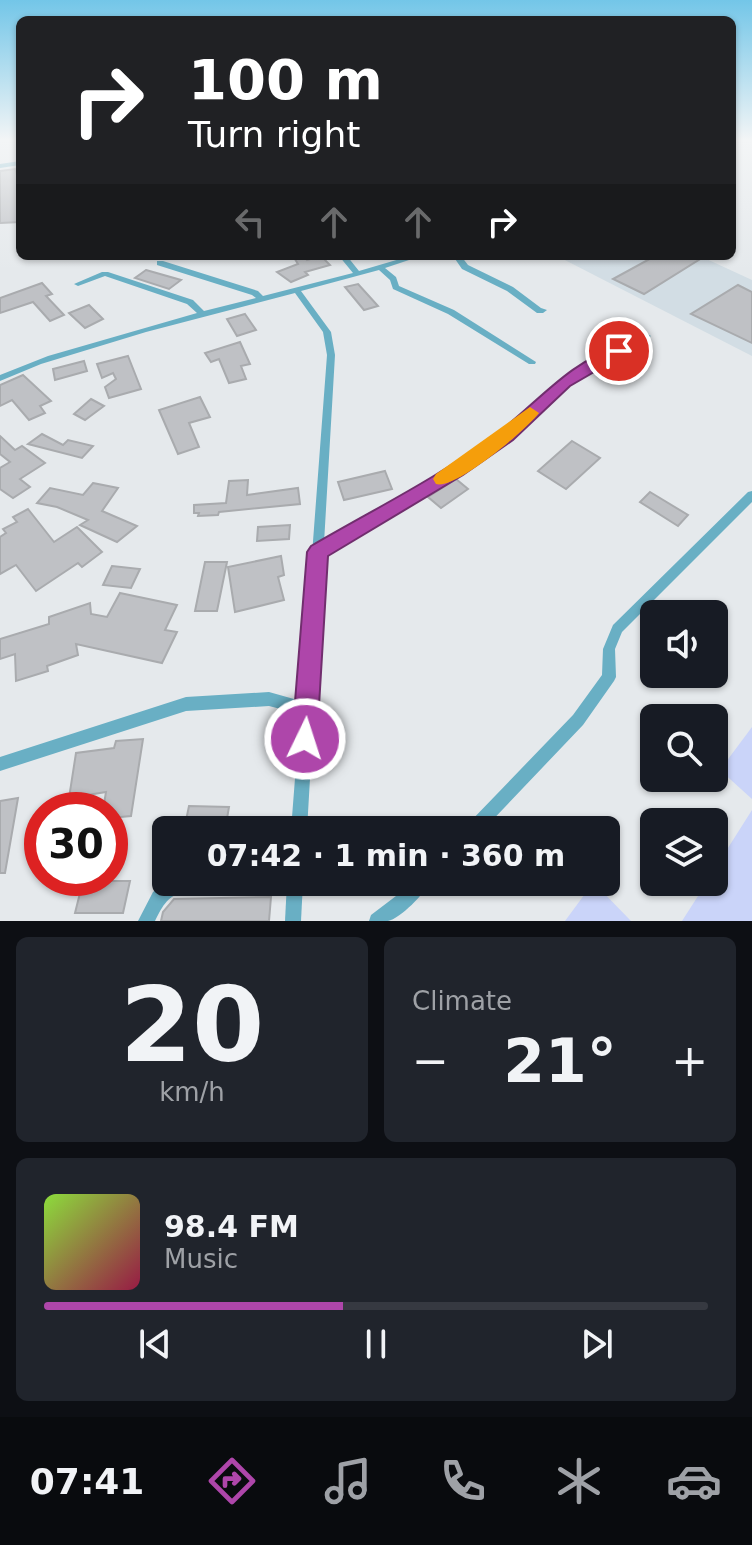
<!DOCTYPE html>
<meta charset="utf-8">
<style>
body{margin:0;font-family:"DejaVu Sans",sans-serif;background:#20242c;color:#f1f3f6;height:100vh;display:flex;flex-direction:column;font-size:30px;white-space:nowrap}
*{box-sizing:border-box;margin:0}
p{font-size:26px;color:#9ea1a6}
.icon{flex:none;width:44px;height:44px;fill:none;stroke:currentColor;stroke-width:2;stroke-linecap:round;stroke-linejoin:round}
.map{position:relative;height:921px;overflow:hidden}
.side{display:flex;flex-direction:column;gap:16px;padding:16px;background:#0d0f14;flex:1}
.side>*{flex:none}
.top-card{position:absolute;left:16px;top:16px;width:720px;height:244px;border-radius:12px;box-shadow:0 2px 6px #0004;background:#202124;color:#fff;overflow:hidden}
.fabs{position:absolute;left:640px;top:600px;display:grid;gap:16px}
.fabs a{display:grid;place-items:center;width:88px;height:88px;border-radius:12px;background:#171b24;box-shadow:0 2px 6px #0004;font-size:40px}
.speed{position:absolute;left:24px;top:792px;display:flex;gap:16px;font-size:40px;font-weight:700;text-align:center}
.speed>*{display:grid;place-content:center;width:104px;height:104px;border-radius:50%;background:#171b24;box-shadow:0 2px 6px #0004;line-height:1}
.speed .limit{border:12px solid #d22;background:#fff;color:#111}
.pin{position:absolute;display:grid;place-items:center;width:68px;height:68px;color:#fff;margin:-34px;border:4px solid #fff;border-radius:50%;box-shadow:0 2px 8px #0007}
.me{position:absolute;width:88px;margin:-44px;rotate:4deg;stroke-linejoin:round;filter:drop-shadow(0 0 6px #0008)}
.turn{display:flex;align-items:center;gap:28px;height:168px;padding:0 40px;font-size:36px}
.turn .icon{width:104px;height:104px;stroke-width:2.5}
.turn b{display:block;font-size:56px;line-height:68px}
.lanes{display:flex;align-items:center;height:76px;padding:0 40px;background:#0003;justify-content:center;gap:40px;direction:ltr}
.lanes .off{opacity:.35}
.big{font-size:60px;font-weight:700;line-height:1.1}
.side .widget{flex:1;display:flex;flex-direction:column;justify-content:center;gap:12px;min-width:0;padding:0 28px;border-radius:12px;background:#20242c}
.side .dial{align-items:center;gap:0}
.dial b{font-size:104px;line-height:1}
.song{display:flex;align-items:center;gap:24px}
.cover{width:96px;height:96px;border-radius:12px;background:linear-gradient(135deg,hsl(90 70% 55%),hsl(340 70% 35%))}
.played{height:8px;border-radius:4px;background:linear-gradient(90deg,#ae46aa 45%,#363941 45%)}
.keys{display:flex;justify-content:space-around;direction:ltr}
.heat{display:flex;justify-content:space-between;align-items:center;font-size:44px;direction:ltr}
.side .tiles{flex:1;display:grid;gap:16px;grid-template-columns:1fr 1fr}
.widget:last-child{grid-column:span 2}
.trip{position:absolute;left:152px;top:816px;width:468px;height:80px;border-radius:12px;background:#171b24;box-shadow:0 2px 6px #0004;font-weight:700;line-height:80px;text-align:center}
.dock{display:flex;height:128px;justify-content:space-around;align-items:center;background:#090b0e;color:#9ea1a6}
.dock .icon{width:56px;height:56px}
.dock .selected{color:#ae46aa}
.dock b{font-size:36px;color:#f1f3f6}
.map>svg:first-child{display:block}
.built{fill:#d2dde4}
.green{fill:#cad4f9}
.building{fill:#bfc1c5;stroke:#a9abae;stroke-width:2}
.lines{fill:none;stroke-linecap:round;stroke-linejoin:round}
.minor{fill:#69afc4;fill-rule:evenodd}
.route{fill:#ae46aa;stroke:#712e6e;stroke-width:2}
.slow{fill:#f59e0b}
</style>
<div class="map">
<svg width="752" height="921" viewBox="0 0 752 921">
<rect width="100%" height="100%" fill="#e5e9ec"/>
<!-- built -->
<polygon class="built" points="557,256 700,256 752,280 752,356"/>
<!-- green -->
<g class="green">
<polygon points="752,727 752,799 720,770"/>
<polygon points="752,810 752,921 682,921 707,882 714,882 714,870"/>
<polygon points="593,883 594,883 631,921 565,921"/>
</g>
<!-- building -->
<g class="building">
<polygon points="15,169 20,184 20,222 0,223 0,171"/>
<polygon points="293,256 304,256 307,260 321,256 330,265 305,272 308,275 291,282 277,272 298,264"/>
<polygon points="655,256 705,256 644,294 613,279"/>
<polygon points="146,270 181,280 169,289 135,278"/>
<polygon points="42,283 52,294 46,296 64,315 50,321 33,302 0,313 0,298"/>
<polygon points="358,284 378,306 364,310 345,287"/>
<polygon points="738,285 752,292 752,343 691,314"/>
<polygon points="89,305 103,319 85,328 69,313"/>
<polygon points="245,314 256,330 237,336 227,319"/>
<polygon points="240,342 250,364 241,366 246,379 229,383 219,359 211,362 205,353"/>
<polygon points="128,356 141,389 109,398 105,387 116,379 113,373 102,378 97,364"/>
<polygon points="84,361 87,371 55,380 53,369"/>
<polygon points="23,375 51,401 40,406 45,413 29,420 12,400 0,406 0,385"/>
<polygon points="200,397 210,417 189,423 199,447 178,454 159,410"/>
<polygon points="91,399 104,406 85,420 74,414"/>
<polygon points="42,434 63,445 68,440 93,446 82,458 28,444"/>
<polygon points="0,436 15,450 22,446 45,463 20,479 30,487 13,498 0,489 0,468 10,462 0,454"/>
<polygon points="572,441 600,458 566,489 538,471"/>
<polygon points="385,471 392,489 344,500 338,482"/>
<polygon points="456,479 468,489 441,508 428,497"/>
<polygon points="248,480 247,495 298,488 300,504 219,512 218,515 198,516 199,513 194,513 194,505 226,503 229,481"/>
<polygon points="93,483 118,488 102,511 137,526 117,542 80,525 88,520 57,507 37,503 50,488 83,495"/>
<polygon points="650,492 688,515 678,526 640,502"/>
<polygon points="28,509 54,542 77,527 102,552 82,567 78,563 36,591 16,565 0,574 0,537 6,533 3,529 17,522 13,517"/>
<polygon points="290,525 289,539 257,541 258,527"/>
<polygon points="281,556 284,575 278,577 284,600 235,612 228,567"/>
<polygon points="205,562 227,562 217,611 195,611"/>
<polygon points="112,566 140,569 131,588 103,585"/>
<polygon points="120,593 177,605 165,630 177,632 162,663 76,644 78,655 47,666 48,671 16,681 15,654 0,659 0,639 49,624 49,617 90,603 91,614 107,617"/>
<polygon points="143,739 131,816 110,818 110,810 103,810 106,792 69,798 76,753 114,748 116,741"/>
<polygon points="18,798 5,873 0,873 0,801"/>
<polygon points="189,806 229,807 225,830 184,830"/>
<polygon points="83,881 130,881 123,913 75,913"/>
<polygon points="271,897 269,921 161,921 163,912 174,899"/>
</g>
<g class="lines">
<!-- minor -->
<g class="minor">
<polygon points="20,161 20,165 0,168 0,164"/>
<polygon points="339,256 347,256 359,271 410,256 421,256 385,268 396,277 399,286 454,310 536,362 535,364 529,364 448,314 393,289 390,280 379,270 301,291 331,332 335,355 324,543 453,467 503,434 561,380 644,334 647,334 651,336 567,384 509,438 461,473 323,555 307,830 291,830 300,714 269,706 186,711 0,771 0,757 186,697 269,692 301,701 327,355 323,332 295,293 146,332 41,364 0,381 0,375 48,356 197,313 187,304 105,276 78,286 74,284 102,272 108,272 193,300 204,311 256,298 252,295 157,265 157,261 163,261 258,291 263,296 353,273"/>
<polygon points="453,256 461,256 468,265 513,287 541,308 547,310 543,313 537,313 507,291 462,269"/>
<polygon points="752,491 752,502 622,632 615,649 616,677 614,681 583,725 483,830 464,830 467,825 573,715 602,675 603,649 613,625 748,492"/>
<path d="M 166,882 L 203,882 L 201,888 C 194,890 188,891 181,893 C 167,896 161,909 155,921 L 138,921 L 153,892 Z"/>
<polygon points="287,882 303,882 301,921 285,921"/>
<path d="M 411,882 L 430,882 C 425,893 400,919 388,921 C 382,921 375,921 369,921 L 371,915 L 396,896 Z"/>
</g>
</g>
<!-- sky -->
<linearGradient id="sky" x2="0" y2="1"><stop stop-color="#73c6e8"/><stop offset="0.52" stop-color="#f3f5f6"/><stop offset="1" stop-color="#f3f5f6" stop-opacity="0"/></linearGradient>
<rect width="752" height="270" fill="url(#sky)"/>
<!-- route -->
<path class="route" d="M 619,347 L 627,351 L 625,354 L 570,386 L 513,440 L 463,475 L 328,556 L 317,739 L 314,748 L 305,752 L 296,748 L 292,739 L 307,552 L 311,546 C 374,509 442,476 500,431 C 538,402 571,360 619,347 Z"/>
<!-- slow -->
<path class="slow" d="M 530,407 L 539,413 C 526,430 455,490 436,484 L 433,479 L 436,474 Z"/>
</svg>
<div class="fabs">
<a><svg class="icon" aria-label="sound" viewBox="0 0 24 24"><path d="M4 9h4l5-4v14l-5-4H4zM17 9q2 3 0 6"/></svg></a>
<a><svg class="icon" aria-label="search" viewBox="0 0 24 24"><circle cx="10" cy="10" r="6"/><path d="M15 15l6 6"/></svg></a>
<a><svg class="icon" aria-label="layers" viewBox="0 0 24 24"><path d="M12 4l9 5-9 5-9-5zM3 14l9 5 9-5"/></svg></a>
</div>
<div class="speed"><div class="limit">30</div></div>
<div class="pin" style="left:619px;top:351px;background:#d93025"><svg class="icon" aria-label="arrive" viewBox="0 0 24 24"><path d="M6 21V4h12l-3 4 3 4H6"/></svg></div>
<svg class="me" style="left:305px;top:739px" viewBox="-20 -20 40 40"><circle r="17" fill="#ae46aa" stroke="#fff" stroke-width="3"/><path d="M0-11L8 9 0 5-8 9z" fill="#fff"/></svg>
<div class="trip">07:42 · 1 min · 360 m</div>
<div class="top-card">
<div class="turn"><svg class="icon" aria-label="right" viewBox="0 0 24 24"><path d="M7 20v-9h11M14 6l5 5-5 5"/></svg><div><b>100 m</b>Turn right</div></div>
<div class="lanes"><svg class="icon off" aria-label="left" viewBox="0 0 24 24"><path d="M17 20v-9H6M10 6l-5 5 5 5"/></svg><svg class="icon off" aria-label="ahead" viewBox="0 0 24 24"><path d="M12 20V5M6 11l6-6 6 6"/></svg><svg class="icon off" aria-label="ahead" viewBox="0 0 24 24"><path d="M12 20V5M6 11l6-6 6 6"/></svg><svg class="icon" aria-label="right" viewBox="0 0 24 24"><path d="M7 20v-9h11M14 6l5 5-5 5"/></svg></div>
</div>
</div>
<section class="side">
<div class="tiles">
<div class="widget dial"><b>20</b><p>km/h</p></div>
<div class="widget"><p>Climate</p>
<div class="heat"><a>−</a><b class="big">21°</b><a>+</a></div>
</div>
<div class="widget">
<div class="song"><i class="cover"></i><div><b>98.4 FM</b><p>Music</p></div></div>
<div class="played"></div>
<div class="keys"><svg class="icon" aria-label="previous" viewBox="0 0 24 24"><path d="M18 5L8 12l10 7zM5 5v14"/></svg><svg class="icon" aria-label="pause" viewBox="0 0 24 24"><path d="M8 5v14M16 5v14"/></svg><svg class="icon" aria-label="next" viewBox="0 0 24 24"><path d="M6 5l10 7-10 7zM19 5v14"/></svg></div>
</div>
</div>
</section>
<nav class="dock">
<b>07:41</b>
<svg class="icon selected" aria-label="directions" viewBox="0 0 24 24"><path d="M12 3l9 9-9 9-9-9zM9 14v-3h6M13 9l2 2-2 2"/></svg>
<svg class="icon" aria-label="music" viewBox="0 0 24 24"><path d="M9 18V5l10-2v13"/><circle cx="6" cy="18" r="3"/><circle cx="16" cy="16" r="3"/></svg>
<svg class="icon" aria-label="phone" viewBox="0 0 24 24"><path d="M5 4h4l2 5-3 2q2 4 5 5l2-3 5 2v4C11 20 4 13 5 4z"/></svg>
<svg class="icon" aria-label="climate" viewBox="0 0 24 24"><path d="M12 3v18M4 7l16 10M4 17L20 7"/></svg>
<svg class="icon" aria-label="car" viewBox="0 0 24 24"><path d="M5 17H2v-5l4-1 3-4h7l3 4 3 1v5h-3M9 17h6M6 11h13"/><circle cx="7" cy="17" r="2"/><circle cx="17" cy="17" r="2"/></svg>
</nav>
